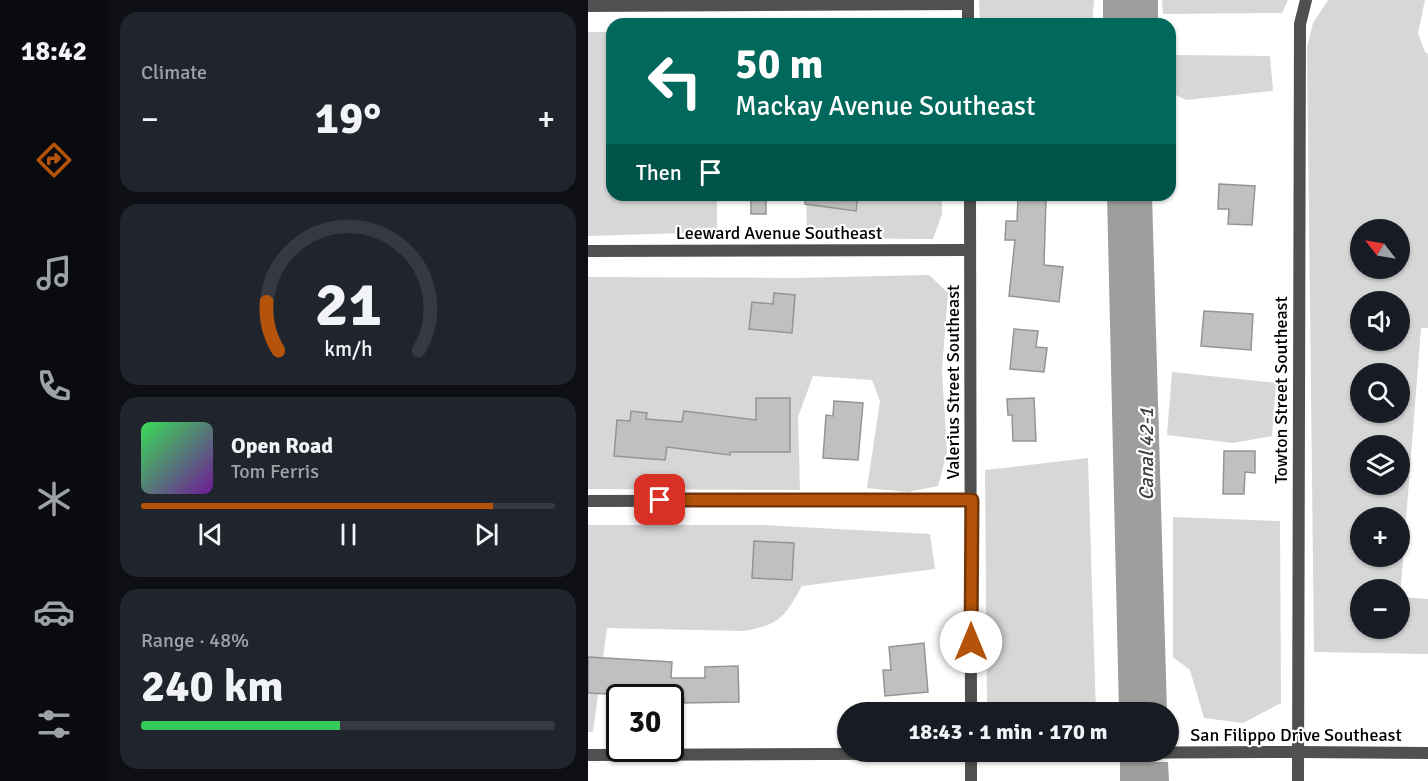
<!DOCTYPE html>
<meta charset="utf-8">
<style>
body{margin:0;font-family:Signika,sans-serif;background:#20242c;color:#f1f3f6;height:100vh;display:flex;flex-direction:column;font-size:22px;white-space:nowrap}
*{box-sizing:border-box;margin:0}
p{font-size:20px;color:#9ea1a6}
.icon{flex:none;width:33px;height:33px;fill:none;stroke:currentColor;stroke-width:2;stroke-linecap:round;stroke-linejoin:round}
.map{position:relative;flex:1;overflow:hidden}
.panel{display:flex;flex-direction:column;gap:12px;padding:12px;background:#0d0f14;width:480px}
.panel>*{flex:none}
.top-card{position:absolute;left:18px;top:18px;width:570px;height:183px;border-radius:18px;box-shadow:0 2px 4px #0004;background:#00695c;color:#fff;overflow:hidden}
.needle{width:39px;rotate:301deg}
.controls{position:absolute;left:762px;top:219px;display:grid;gap:12px}
.controls a{display:grid;place-items:center;width:60px;height:60px;border-radius:50%;background:#171b24;box-shadow:0 2px 4px #0004;font-size:30px}
.speed{position:absolute;left:18px;top:684px;display:flex;gap:12px;font-size:30px;font-weight:700;text-align:center}
.speed>*{display:grid;place-content:center;width:78px;height:78px;border-radius:50%;background:#171b24;box-shadow:0 2px 4px #0004;line-height:1}
.speed .limit{border:3px solid #111;border-radius:9px;background:#fff;color:#111}
.pin{position:absolute;display:grid;place-items:center;width:51px;height:51px;color:#fff;margin:-26px;border-radius:12px;box-shadow:0 3px 9px #0006}
.me{position:absolute;width:66px;margin:-33px;rotate:0deg;stroke-linejoin:round;filter:drop-shadow(0 0 4px #0008)}
.turn{display:flex;align-items:center;gap:21px;height:126px;padding:0 30px;font-size:27px}
.turn .icon{width:78px;height:78px;stroke-width:2.5}
.turn b{display:block;font-size:42px;line-height:51px}
.then{display:flex;align-items:center;height:57px;padding:0 30px;background:#0003;gap:12px;font-size:22px}
.big{font-size:45px;font-weight:800;line-height:1.1}
.panel .card{flex:1;display:flex;flex-direction:column;justify-content:center;gap:9px;min-width:0;padding:0 21px;border-radius:18px;background:#20242c}
.panel .dial{align-items:center;gap:0}
.dial svg{height:156px;overflow:visible;fill:none;stroke:#363941;stroke-width:7;stroke-linecap:round;text-anchor:middle}
.dial text{fill:#f1f3f6;stroke:none}
.song{display:flex;align-items:center;gap:18px}
.cover{width:72px;height:72px;border-radius:9px;background:linear-gradient(135deg,hsl(130 70% 55%),hsl(280 70% 35%))}
.played{height:6px;border-radius:3px;background:linear-gradient(90deg,#b45309 85%,#363941 85%)}
.keys{display:flex;justify-content:space-around;direction:ltr}
.heat{display:flex;justify-content:space-between;align-items:center;font-size:33px;direction:ltr}
.charge{height:9px;border-radius:4px;background:linear-gradient(90deg,#34c759 48%,#363941 0)}
.trip{position:absolute;left:249px;top:702px;width:342px;height:60px;border-radius:30px;background:#171b24;box-shadow:0 2px 4px #0004;font-weight:800;line-height:60px;text-align:center}
main{display:flex;flex:1;min-height:0}
.tabs{display:flex;flex-direction:column;width:108px;justify-content:space-around;align-items:center;background:#090b0e;color:#9ea1a6}
.tabs .icon{width:42px;height:42px}
.tabs .active{color:#b45309}
.tabs b{font-size:27px;color:#f1f3f6}
.map>svg:first-child{display:block}
.green{fill:#d7d7d7;fill-rule:evenodd}
.water{fill:#9e9e9e}
.lines{fill:none;stroke-linecap:round;stroke-linejoin:round}
.canal{stroke:#9e9e9e;stroke-width:20}
.building{fill:#c0c0c0;stroke:#949494;stroke-width:1.5}
.minor{stroke:#505050;stroke-width:12}
.tertiary{stroke:#505050;stroke-width:12}
.route-casing{stroke:#753606;stroke-width:15}
.route{stroke:#b45309;stroke-width:10}
.labels{text-anchor:middle;dominant-baseline:central;stroke-width:4.5;stroke-linejoin:round;paint-order:stroke}
.street-label{font-size:18px;fill:#000;stroke:#fff}
.water-label{font-size:20px;font-style:italic;fill:#3f3f3f;stroke:#fff}
</style>
<main>
<nav class="tabs">
<b>18:42</b>
<svg class="icon active" aria-label="directions" viewBox="0 0 24 24"><path d="M12 3l9 9-9 9-9-9zM9 14v-3h6M13 9l2 2-2 2"/></svg>
<svg class="icon" aria-label="music" viewBox="0 0 24 24"><path d="M9 18V5l10-2v13"/><circle cx="6" cy="18" r="3"/><circle cx="16" cy="16" r="3"/></svg>
<svg class="icon" aria-label="phone" viewBox="0 0 24 24"><path d="M5 4h4l2 5-3 2q2 4 5 5l2-3 5 2v4C11 20 4 13 5 4z"/></svg>
<svg class="icon" aria-label="climate" viewBox="0 0 24 24"><path d="M12 3v18M4 7l16 10M4 17L20 7"/></svg>
<svg class="icon" aria-label="car" viewBox="0 0 24 24"><path d="M5 17H2v-5l4-1 3-4h7l3 4 3 1v5h-3M9 17h6M6 11h13"/><circle cx="7" cy="17" r="2"/><circle cx="17" cy="17" r="2"/></svg>
<svg class="icon" aria-label="filters" viewBox="0 0 24 24"><path d="M4 7h16M4 17h16"/><circle cx="9" cy="7" r="2"/><circle cx="15" cy="17" r="2"/></svg>
</nav>
<section class="panel">
<div class="card"><p>Climate</p>
<div class="heat"><a>−</a><b class="big">19°</b><a>+</a></div>
</div>
<div class="card dial"><svg viewBox="0 0 100 80">
<path d="M14 69A42 42 0 1 1 86 69"/>
<path d="M14 69A42 42 0 0 1 8 44" stroke="#b45309"/>
<text x="50" y="56" font-size="32" font-weight="700">21</text>
<text x="50" y="72" font-size="11">km/h</text>
</svg></div>
<div class="card">
<div class="song"><i class="cover"></i><div><b>Open Road</b><p>Tom Ferris</p></div></div>
<div class="played"></div>
<div class="keys"><svg class="icon" aria-label="previous" viewBox="0 0 24 24"><path d="M18 5L8 12l10 7zM5 5v14"/></svg><svg class="icon" aria-label="pause" viewBox="0 0 24 24"><path d="M8 5v14M16 5v14"/></svg><svg class="icon" aria-label="next" viewBox="0 0 24 24"><path d="M6 5l10 7-10 7zM19 5v14"/></svg></div>
</div>
<div class="card"><p>Range · 48%</p><b class="big">240 km</b><div class="charge"></div></div>
</section>
<div class="map">
<svg width="840" height="781" viewBox="0 0 840 781">
<rect width="100%" height="100%" fill="#fff"/>
<!-- green -->
<g class="green">
<polygon points="391,0 506,0 504,24 392,24"/>
<polygon points="574,0 700,0 694,13 575,14"/>
<path d="M 740,0 L 837,0 L 830,33 L 837,52 L 840,54 L 840,328 L 833,328 L 812,597 L 840,599 L 840,654 L 726,652 L 719,47 L 725,23 ZM 772,230 L 812,230 L 812,268 L 772,268 ZM 772,302 L 812,302 L 812,340 L 772,340 ZM 772,374 L 812,374 L 812,412 L 772,412 ZM 772,446 L 812,446 L 812,484 L 772,484 ZM 772,518 L 812,518 L 812,556 L 772,556 ZM 772,590 L 812,590 L 812,628 L 772,628 Z"/>
<polygon points="0,32 24,32 24,195 129,195 129,232 0,236"/>
<polygon points="587,55 682,56 685,91 598,100 582,92 582,62"/>
<polygon points="218,195 354,195 354,214 345,239 219,238"/>
<polygon points="341,275 360,293 354,370 359,453 350,486 320,492 279,488 292,401 284,380 225,376 210,417 212,490 0,489 0,277 204,278"/>
<polygon points="584,372 688,383 684,436 645,443 579,435"/>
<polygon points="500,458 508,712 401,712 399,711 397,470"/>
<polygon points="585,517 692,521 693,703 655,723 616,718 602,670 585,657"/>
<path d="M 0,525 L 175,525 L 342,534 L 347,569 L 214,586 C 197,616 192,625 156,631 L 19,628 L 5,732 L 0,732 Z"/>
</g>
<!-- water -->
<g class="water">
<rect x="515" y="0" width="43" height="24"/>
<polygon points="519,195 564,195 579,712 531,712"/>
<polygon points="532,762 580,762 581,781 532,781"/>
</g>
<g class="lines">
<!-- canal -->
<polyline class="canal" points="560,24 560,0"/>
</g>
<!-- building -->
<g class="building">
<polygon points="631,184 667,186 664,225 640,224 641,209 630,209"/>
<rect x="163" y="195" width="15" height="19"/>
<polygon points="218,195 270,195 268,211 217,204"/>
<polygon points="430,197 458,198 456,265 475,267 471,302 421,296 427,240 417,240 418,221 429,221"/>
<polygon points="186,293 207,295 204,333 161,329 164,302 185,304"/>
<polygon points="616,311 665,314 663,350 613,346"/>
<polygon points="426,329 450,331 448,347 459,348 456,372 422,369"/>
<polygon points="168,398 202,398 202,452 142,452 142,455 79,447 77,460 26,456 29,420 42,421 43,411 59,413 58,419 94,422 96,411 168,420"/>
<polygon points="446,398 448,441 425,441 424,415 420,415 419,399"/>
<polygon points="246,401 275,403 270,460 235,458 238,415 245,416"/>
<polygon points="636,451 667,451 667,473 657,472 656,494 635,494"/>
<polygon points="166,541 206,543 204,580 164,578"/>
<polygon points="336,643 340,692 297,696 295,670 303,670 301,647"/>
<polygon points="0,657 84,662 83,678 117,678 117,667 150,666 151,702 96,703 96,698 0,693"/>
</g>
<g class="lines">
<!-- minor -->
<g class="minor">
<polyline points="380,0 380,24"/>
<polyline points="0,6 380,4"/>
<polyline points="382,195 383,712"/>
<polyline points="0,251 382,250"/>
<polyline points="0,501 384,500"/>
<polyline points="383,752 383,781"/>
<polyline points="710,781 712,24 718,0"/>
</g>
<!-- tertiary -->
<polyline class="tertiary" points="0,755 710,752 840,753"/>
</g>
<g class="lines">
<defs>
<polyline id="route" points="72,500 384,500 383,642"/>
</defs>
<!-- route casing -->
<use href="#route" class="route-casing"/>
<!-- route -->
<use href="#route" class="route"/>
</g>
<g class="labels">
<!-- street labels -->
<g class="street-label">
<text x="191" y="233">Leeward Avenue Southeast</text>
<text transform="translate(365 382) rotate(-90)">Valerius Street Southeast</text>
<text transform="translate(693 390) rotate(-90)">Towton Street Southeast</text>
<text x="708" y="735">San Filippo Drive Southeast</text>
</g>
<!-- water labels -->
<g class="water-label">
<text transform="translate(558 454) rotate(-90)">Canal 42-1</text>
</g>
</g>
</svg>
<div class="controls">
<a><svg class="needle" viewBox="-14 -14 28 28"><path d="M0-13l5 13h-10z" fill="#e53935"/><path d="M0 13l5-13h-10z" fill="#9ea1a6"/></svg></a>
<a><svg class="icon" aria-label="sound" viewBox="0 0 24 24"><path d="M4 9h4l5-4v14l-5-4H4zM17 9q2 3 0 6"/></svg></a>
<a><svg class="icon" aria-label="search" viewBox="0 0 24 24"><circle cx="10" cy="10" r="6"/><path d="M15 15l6 6"/></svg></a>
<a><svg class="icon" aria-label="layers" viewBox="0 0 24 24"><path d="M12 4l9 5-9 5-9-5zM3 14l9 5 9-5"/></svg></a>
<a>+</a>
<a>−</a>
</div>
<div class="speed"><div class="limit">30</div></div>
<div class="pin" style="left:72px;top:500px;background:#d93025"><svg class="icon" aria-label="arrive" viewBox="0 0 24 24"><path d="M6 21V4h12l-3 4 3 4H6"/></svg></div>
<svg class="me" style="left:383px;top:642px" viewBox="-20 -20 40 40"><circle r="19" fill="#fff"/><path d="M0-13L10 11 0 6-10 11z" fill="#b45309"/></svg>
<div class="trip">18:43 · 1 min · 170 m</div>
<div class="top-card">
<div class="turn"><svg class="icon" aria-label="left" viewBox="0 0 24 24"><path d="M17 20v-9H6M10 6l-5 5 5 5"/></svg><div><b>50 m</b>Mackay Avenue Southeast</div></div>
<div class="then">Then<svg class="icon" aria-label="arrive" viewBox="0 0 24 24"><path d="M6 21V4h12l-3 4 3 4H6"/></svg></div>
</div>
</div>
</main>
